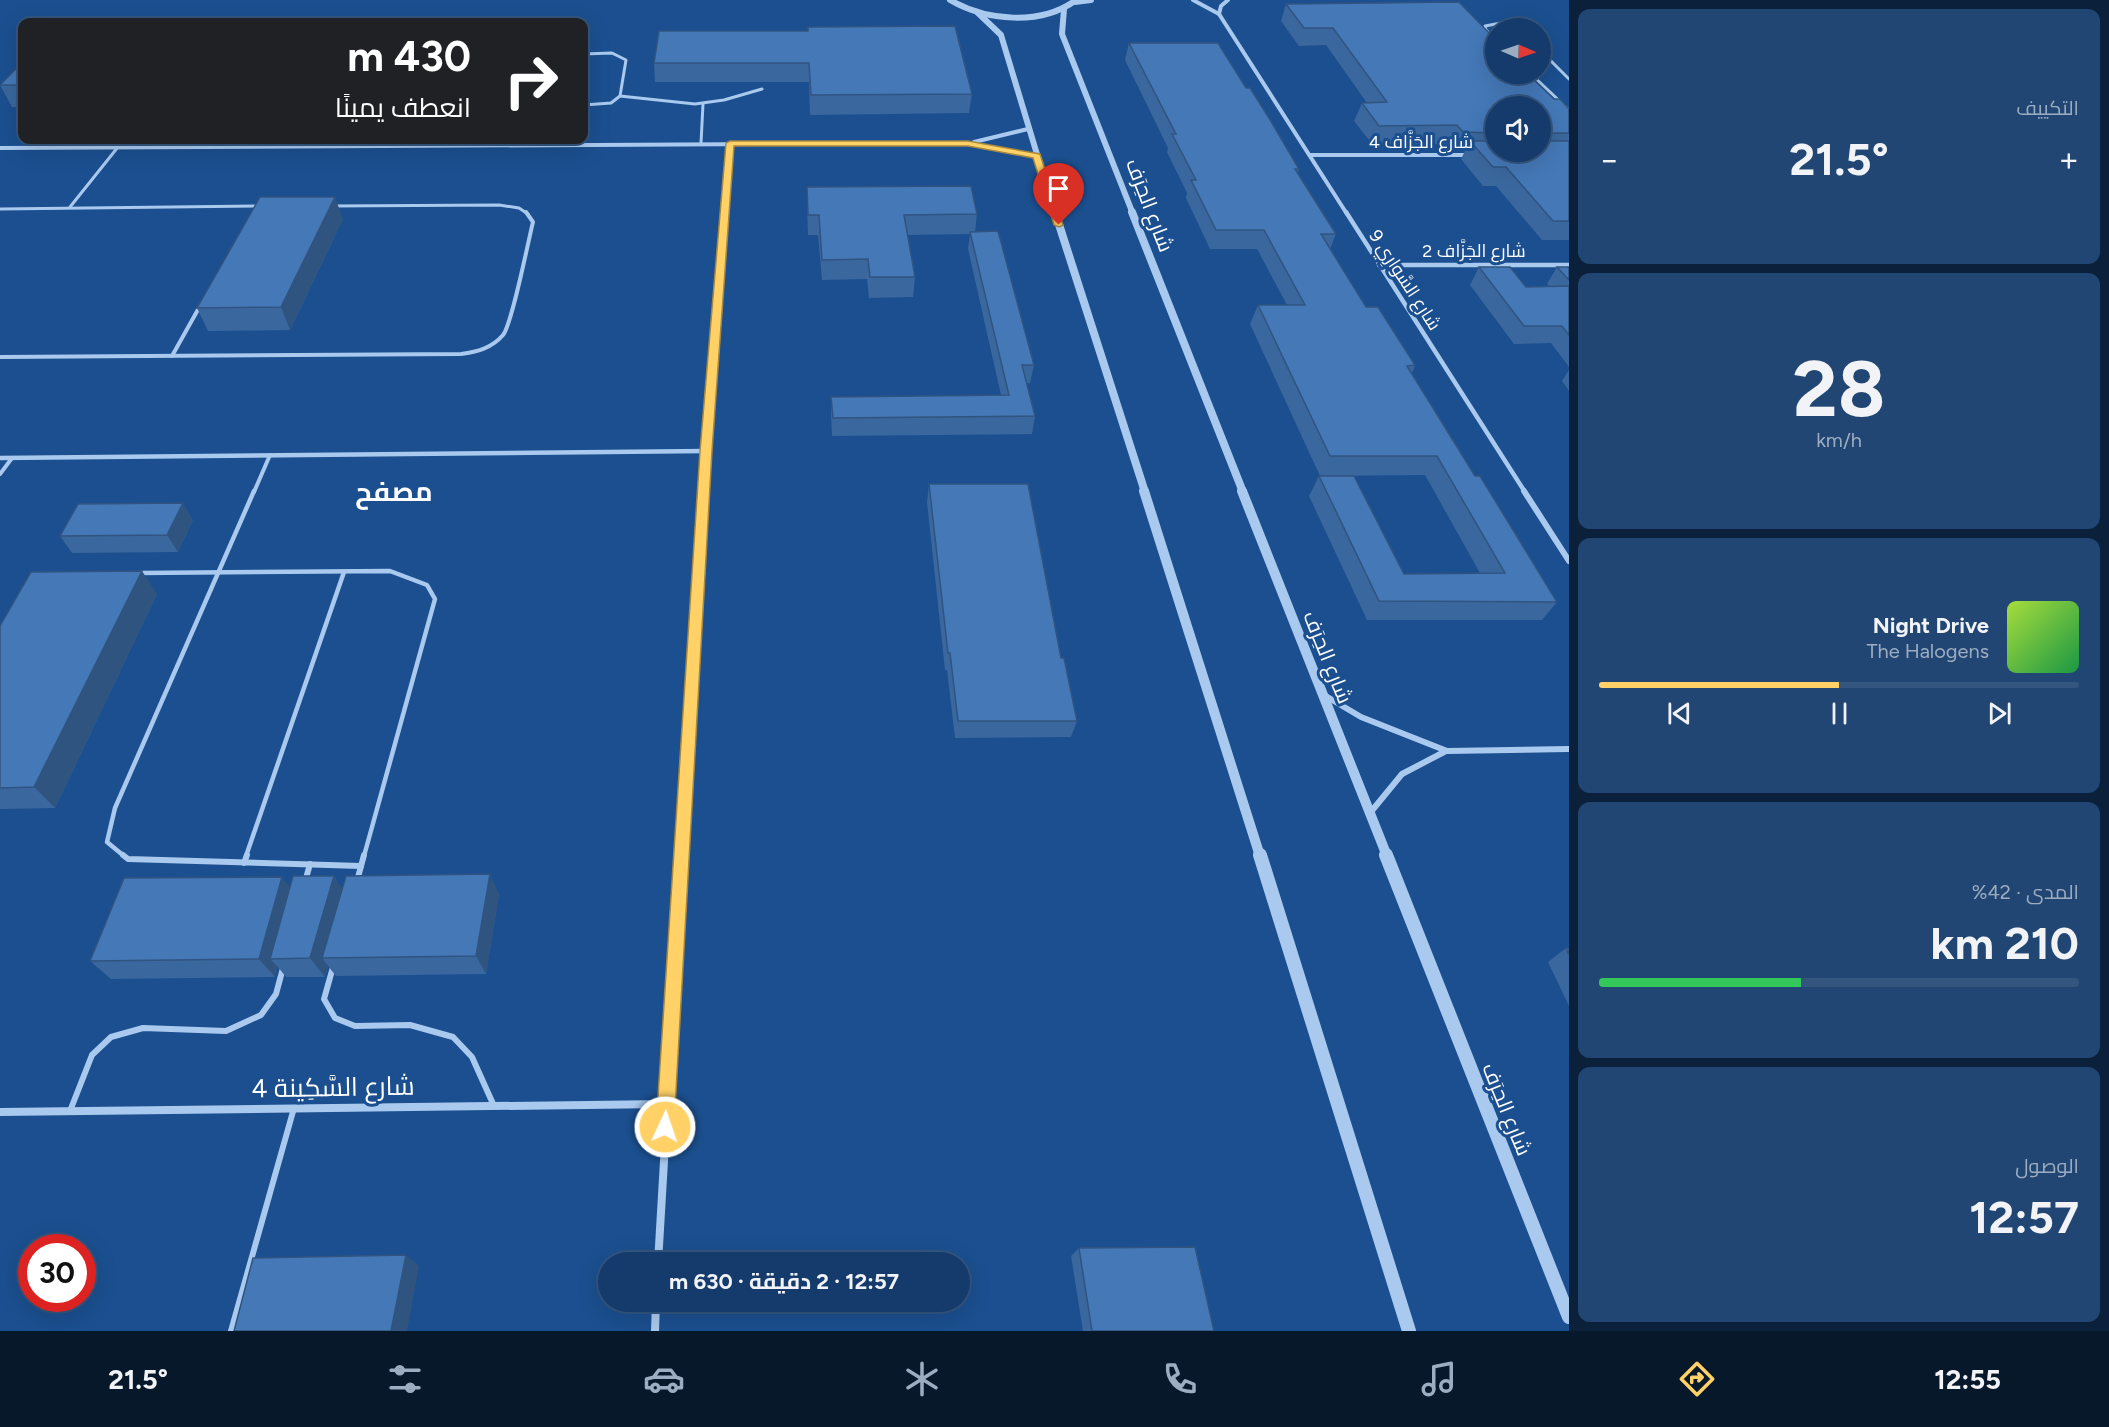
<!DOCTYPE html>
<html lang="ar">
<meta charset="utf-8">
<style>
body{margin:0;font-family:Figtree,Cairo,sans-serif;background:#214673;color:#f1f3f6;direction:rtl;height:100vh;display:flex;flex-direction:column;font-size:22px;white-space:nowrap}
*{box-sizing:border-box;margin:0}
p{font-size:20px;color:#9dadc1}
.icon{flex:none;width:33px;height:33px;fill:none;stroke:currentColor;stroke-width:2;stroke-linecap:round;stroke-linejoin:round}
.map{position:relative;flex:1;overflow:hidden;direction:ltr}
.sheet{display:flex;flex-direction:column;gap:9px;padding:9px;background:#0b203b;width:540px}
.sheet>*{flex:none}
.guide{position:absolute;left:18px;top:18px;width:570px;height:126px;border-radius:12px;box-shadow:0 6px 24px #0002,0 0 0 2px #33557e;direction:rtl;background:#202124;color:#fff;overflow:hidden}
.needle{width:39px;rotate:92deg}
.controls{position:absolute;left:1485px;top:18px;display:grid;gap:12px}
.controls a{display:grid;place-items:center;width:66px;height:66px;border-radius:50%;background:#143b6b;box-shadow:0 6px 24px #0002,0 0 0 2px #33557e;font-size:30px}
.speed{position:absolute;left:18px;top:1234px;display:flex;gap:12px;font-size:30px;font-weight:700;text-align:center}
.speed>*{display:grid;place-content:center;width:78px;height:78px;border-radius:50%;background:#143b6b;box-shadow:0 6px 24px #0002,0 0 0 2px #33557e;line-height:1}
.speed .limit{border:9px solid #d22;background:#fff;color:#111}
.pin{position:absolute;display:grid;place-items:center;width:51px;height:51px;color:#fff;margin:-62px -26px;border-radius:50% 50% 50% 0;rotate:-45deg;box-shadow:0 0 6px #0007}
.pin .icon{rotate:45deg}
.me{position:absolute;width:66px;margin:-33px;rotate:3deg;stroke-linejoin:round;filter:drop-shadow(0 0 4px #0008)}
.turn{display:flex;align-items:center;gap:21px;height:126px;padding:0 18px;font-size:27px}
.turn .icon{width:78px;height:78px;stroke-width:2.5}
.turn b{display:block;font-size:42px;line-height:51px}
.big{font-size:45px;font-weight:700;line-height:1.1}
.sheet .widget{flex:1;display:flex;flex-direction:column;justify-content:center;gap:9px;min-width:0;padding:0 21px;border-radius:12px;background:#214673}
.sheet .dial{align-items:center;gap:0}
.dial b{font-size:78px;line-height:1}
.song{display:flex;align-items:center;gap:18px}
.cover{width:72px;height:72px;border-radius:9px;background:linear-gradient(135deg,hsl(80 70% 55%),hsl(140 70% 35%))}
.played{height:6px;border-radius:3px;background:linear-gradient(90deg,#ffd166 50%,#33557e 50%)}
.keys{display:flex;justify-content:space-around;direction:ltr}
.heat{display:flex;justify-content:space-between;align-items:center;font-size:33px;direction:ltr}
.charge{height:9px;border-radius:4px;background:linear-gradient(90deg,#34c759 42%,#33557e 0)}
.trip{position:absolute;left:598px;top:1252px;width:372px;height:60px;border-radius:30px;background:#143b6b;box-shadow:0 6px 24px #0002,0 0 0 2px #33557e;font-weight:700;line-height:60px;text-align:center;direction:rtl}
.tabs{display:flex;height:96px;justify-content:space-around;align-items:center;background:#08182b;color:#9dadc1}
.tabs .icon{width:42px;height:42px}
.tabs .selected{color:#ffd166}
.tabs b{font-size:27px;color:#f1f3f6}
main{display:flex;flex:1;min-height:0}
.map>svg:first-child{display:block}
.lines{fill:none;stroke-linecap:round;stroke-linejoin:round}
.service-far3{stroke:#a9c9ee;stroke-width:3}
.service-far2{stroke:#a9c9ee;stroke-width:4}
.service-far1{stroke:#a9c9ee;stroke-width:4.5}
.service{stroke:#a9c9ee;stroke-width:6}
.minor-far3{stroke:#a9c9ee;stroke-width:4}
.minor-far2{stroke:#a9c9ee;stroke-width:4.5}
.minor-far1{stroke:#a9c9ee;stroke-width:6}
.minor{stroke:#a9c9ee;stroke-width:8}
.tertiary-far3{stroke:#a9c9ee;stroke-width:6}
.tertiary-far2{stroke:#a9c9ee;stroke-width:8}
.tertiary-far1{stroke:#a9c9ee;stroke-width:10}
.tertiary{stroke:#a9c9ee;stroke-width:14}
.wall{fill:#3a679d;fill-rule:evenodd}
.shaded-wall{fill:#305480}
.building{fill:#4478b7;stroke:#305480;stroke-width:1.5}
.route{fill:#ffd166;stroke:#a68842;stroke-width:1.5}
.labels{text-anchor:middle;dominant-baseline:central;stroke-width:6;stroke-linejoin:round;paint-order:stroke}
.far-street-label{font-size:18px;fill:#fff;stroke:#1b4f8f}
.street-label{font-size:21px;fill:#fff;stroke:#1b4f8f}
.near-street-label{font-size:26px;fill:#fff;stroke:#1b4f8f}
.district-label{font-size:27px;font-weight:bold;fill:#fff;stroke:#1b4f8f}
</style>
<main>
<section class="sheet">
<div class="widget"><p>التكييف</p>
<div class="heat"><a>−</a><b class="big">21.5°</b><a>+</a></div>
</div>
<div class="widget dial"><b>28</b><p>km/h</p></div>
<div class="widget">
<div class="song"><i class="cover"></i><div><b>Night Drive</b><p>The Halogens</p></div></div>
<div class="played"></div>
<div class="keys"><svg class="icon" aria-label="previous" viewBox="0 0 24 24"><path d="M18 5L8 12l10 7zM5 5v14"/></svg><svg class="icon" aria-label="pause" viewBox="0 0 24 24"><path d="M8 5v14M16 5v14"/></svg><svg class="icon" aria-label="next" viewBox="0 0 24 24"><path d="M6 5l10 7-10 7zM19 5v14"/></svg></div>
</div>
<div class="widget"><p>المدى · 42%</p><b class="big">210 km</b><div class="charge"></div></div>
<div class="widget"><p>الوصول</p><b class="big">12:57</b></div>
</section>
<div class="map">
<svg width="1569" height="1331" viewBox="0 0 1569 1331">
<rect width="100%" height="100%" fill="#1b4f8f"/>
<g class="lines">
<!-- service-far3 -->
<g class="service-far3">
<polyline points="1496,39 1486,30 1485,26 1501,23 1519,28"/>
<polyline points="1540,50 1569,79"/>
<polyline points="584,54 612,53 626,60 620,96 611,103 584,105"/>
<polyline points="584,71 588,54"/>
<polyline points="1531,74 1569,110"/>
<polyline points="620,96 695,104 724,100 762,89"/>
<polyline points="430,140 434,145"/>
<polyline points="701,143 703,104"/>
<polyline points="285,146 297,140"/>
<polyline points="332,206 499,205 519,208 528,214"/>
<polyline points="70,207 118,147"/>
<polyline points="0,209 261,206"/>
</g>
<!-- service-far2 -->
<g class="service-far2">
<polyline points="172,356 200,306"/>
<path d="M 0,357 L 461,354 C 477,352 492,348 503,335 C 512,324 528,242 533,222 L 526,212"/>
<polyline points="0,474 12,458"/>
<polyline points="254,492 270,455"/>
</g>
<!-- service-far1 -->
<g class="service-far1">
<polyline points="140,573 390,571 427,585 435,599 364,856"/>
<polyline points="124,856 107,842 115,808 254,491"/>
<polyline points="246,856 344,572"/>
</g>
<!-- service -->
<g class="service">
<polyline points="123,855 128,859 361,866"/>
<polyline points="244,863 247,855"/>
<polyline points="357,881 364,855"/>
<polyline points="305,882 310,864"/>
<polyline points="333,967 324,999 335,1018 355,1026 410,1025 453,1037 472,1057 494,1106"/>
<polyline points="70,1111 92,1055 111,1037 143,1028 226,1031 261,1015 276,994 283,968"/>
<polyline points="231,1331 294,1108"/>
</g>
<!-- minor-far3 -->
<g class="minor-far3">
<polyline points="1193,0 1219,14 1347,214"/>
<polyline points="1219,14 1221,6 1228,0"/>
<polyline points="974,142 1028,129"/>
<polyline points="0,148 968,143 1037,156"/>
<polyline points="1310,155 1471,155"/>
<polyline points="724,214 730,143"/>
</g>
<!-- minor-far2 -->
<g class="minor-far2">
<polyline points="1346,212 1525,492"/>
<polyline points="1379,265 1569,265"/>
<polyline points="0,458 706,451"/>
<polyline points="704,492 725,212"/>
</g>
<!-- minor-far1 -->
<g class="minor-far1">
<polyline points="1524,491 1569,561"/>
<polyline points="1324,695 1361,717 1447,751 1569,749"/>
<polyline points="1370,813 1402,774 1446,751"/>
<polyline points="682,856 704,491"/>
</g>
<!-- minor -->
<g class="minor">
<polyline points="0,1112 666,1104"/>
<polyline points="658,1263 682,855"/>
<polyline points="655,1331 656,1302"/>
</g>
<!-- tertiary-far3 -->
<g class="tertiary-far3">
<path d="M 950,0 C 986,21 1041,26 1076,0"/>
<polyline points="1075,2 1091,0"/>
<polyline points="1064,9 1062,34 1133,214"/>
<polyline points="977,12 1001,35 1055,214"/>
</g>
<!-- tertiary-far2 -->
<g class="tertiary-far2">
<polyline points="1055,212 1145,492"/>
<polyline points="1132,212 1243,492"/>
</g>
<!-- tertiary-far1 -->
<g class="tertiary-far1">
<polyline points="1144,491 1260,856"/>
<polyline points="1242,491 1387,856"/>
</g>
<!-- tertiary -->
<g class="tertiary">
<polyline points="1260,855 1409,1331"/>
<polyline points="1386,855 1569,1317"/>
</g>
</g>
<!-- wall -->
<g class="wall">
<path d="M 1286,4 L 1554,99 L 1569,109 L 1569,240 L 1542,240 L 1496,186 L 1483,186 L 1461,159 L 1465,151 L 1454,151 L 1448,144 L 1372,144 L 1354,121 L 1362,103 L 1367,103 L 1326,45 L 1299,46 L 1281,21 ZM 1496,106 L 1540,106 L 1540,152 L 1496,152 Z"/>
<polygon points="659,31 972,94 969,113 810,115 809,82 655,82 654,63"/>
<polygon points="1129,43 1246,88 1299,169 1298,173 1336,234 1330,249 1366,307 1415,365 1412,373 1475,476 1557,602 1542,620 1367,620 1309,496 1319,476 1404,574 1480,573 1425,475 1320,476 1250,324 1258,305 1287,305 1257,249 1210,249 1186,198 1187,193 1167,152 1168,148 1125,60"/>
<polygon points="22,63 22,107 12,107 0,85"/>
<polygon points="807,187 977,214 975,232 1034,365 1030,383 1027,383 1035,416 1032,434 832,436 831,415 831,397 1001,395 968,249 970,234 908,235 915,277 913,297 869,298 867,279 822,280 818,235 808,235 807,207"/>
<polygon points="343,219 290,330 208,331 197,308"/>
<polygon points="1479,267 1526,287 1549,286 1547,284 1557,267 1569,267 1569,367 1551,343 1514,344 1470,285"/>
<polygon points="1569,370 1569,391 1562,381"/>
<polygon points="929,484 1061,658 1077,721 1071,737 955,738 947,670 945,670 927,502"/>
<polygon points="193,520 178,552 72,553 60,536"/>
<polygon points="157,594 55,808 0,809 0,626"/>
<polygon points="290,888 342,888 499,894 486,974 336,976 328,966 325,977 286,977 278,967 275,977 111,979 90,961"/>
<polygon points="1566,948 1569,948 1569,1006 1548,962"/>
<polygon points="1079,1248 1214,1331 1083,1331 1071,1256"/>
</g>
<!-- shaded-wall -->
<g class="shaded-wall">
<polygon points="335,197 343,219 290,330 281,307"/>
<polygon points="183,503 193,520 178,552 167,535"/>
<polygon points="142,571 157,594 55,808 34,787"/>
<polygon points="490,874 499,894 486,974 476,956"/>
<polygon points="334,876 347,896 322,958 328,966 325,977 310,958"/>
<polygon points="282,877 296,896 270,959 278,967 275,977 259,959"/>
<polygon points="406,1255 419,1266 407,1331 391,1331"/>
</g>
<!-- building -->
<g class="building">
<polygon points="1459,2 1496,40 1496,74 1528,74 1554,99 1560,99 1569,109 1569,133 1540,133 1540,106 1496,106 1496,133 1463,132 1457,125 1379,126 1362,103 1387,102 1333,28 1304,28 1286,4"/>
<polygon points="955,26 972,94 811,95 809,63 654,63 659,31 808,31 808,27"/>
<polygon points="1129,43 1218,43 1246,88 1250,88 1269,118 1299,169 1295,169 1336,234 1321,234 1366,307 1378,307 1415,365 1407,366 1475,476 1480,476 1557,602 1379,601 1319,476 1354,476 1404,574 1505,573 1437,456 1330,456 1258,305 1305,305 1264,230 1216,230 1191,180 1196,180 1172,134 1176,134"/>
<polygon points="22,63 22,85 0,85"/>
<polygon points="1470,141 1496,141 1496,152 1540,152 1540,141 1569,141 1569,221 1553,221 1506,167 1493,167"/>
<polygon points="971,186 977,214 904,215 915,277 870,277 868,259 822,260 819,215 808,215 807,187"/>
<polygon points="260,197 335,197 281,307 197,308"/>
<polygon points="998,231 1034,365 1022,365 1035,416 833,418 831,397 1009,395 970,232"/>
<polygon points="1479,267 1510,267 1526,287 1569,286 1569,335 1562,326 1524,326"/>
<polygon points="1557,267 1569,267 1569,280"/>
<polygon points="929,484 1028,484 1061,658 1064,658 1077,721 958,721 950,653 948,653"/>
<polygon points="183,503 167,535 60,536 78,504"/>
<polygon points="142,571 34,787 0,788 0,626 31,572"/>
<polygon points="490,874 476,956 322,958 346,876"/>
<polygon points="293,876 334,876 310,958 270,959"/>
<polygon points="282,877 259,959 90,961 124,878"/>
<polygon points="1566,948 1569,948 1569,955"/>
<polygon points="1195,1247 1214,1331 1092,1331 1079,1248"/>
<polygon points="406,1255 391,1331 234,1331 253,1258"/>
</g>
<!-- route -->
<polygon class="route" points="730,141 968,141 1040,154 1063,225 1059,227 1054,225 1033,158 968,146 734,146 712,451 674,1127 672,1133 665,1136 659,1133 656,1127 700,451 726,143"/>
<g class="labels">
<!-- far-street labels -->
<g class="far-street-label">
<text x="1421" y="142">شارع الجَزَّاف 4</text>
<text x="1474" y="251">شارع الجَزَّاف 2</text>
<text transform="translate(1405 280) rotate(57)">شارع السَّوارِي 9</text>
</g>
<!-- street labels -->
<g class="street-label">
<text transform="translate(1150 205) rotate(69)">شارع الحِرَف</text>
<text transform="translate(1328 657) rotate(68)">شارع الحِرَف</text>
<text transform="translate(1507 1109) rotate(68)">شارع الحِرَف</text>
</g>
<!-- near-street labels -->
<g class="near-street-label">
<text transform="translate(333 1087) rotate(-1)">شارع السَّكِينة 4</text>
</g>
<!-- district labels -->
<g class="district-label">
<text x="394" y="491">مصفح</text>
</g>
</g>
</svg>
<div class="controls">
<a><svg class="needle" viewBox="-14 -14 28 28"><path d="M0-13l5 13h-10z" fill="#e53935"/><path d="M0 13l5-13h-10z" fill="#9dadc1"/></svg></a>
<a><svg class="icon" aria-label="sound" viewBox="0 0 24 24"><path d="M4 9h4l5-4v14l-5-4H4zM17 9q2 3 0 6"/></svg></a>
</div>
<div class="speed"><div class="limit">30</div></div>
<div class="pin" style="left:1059px;top:225px;background:#d93025"><svg class="icon" aria-label="arrive" viewBox="0 0 24 24"><path d="M6 21V4h12l-3 4 3 4H6"/></svg></div>
<svg class="me" style="left:665px;top:1127px" viewBox="-20 -20 40 40"><circle r="17" fill="#ffd166" stroke="#fff" stroke-width="3"/><path d="M0-11L8 9 0 5-8 9z" fill="#fff"/></svg>
<div class="trip">12:57 · 2 دقيقة · 630 m</div>
<div class="guide">
<div class="turn"><svg class="icon" aria-label="right" viewBox="0 0 24 24"><path d="M7 20v-9h11M14 6l5 5-5 5"/></svg><div><b>430 m</b>انعطف يمينًا</div></div>
</div>
</div>
</main>
<nav class="tabs">
<b>12:55</b>
<svg class="icon selected" aria-label="directions" viewBox="0 0 24 24"><path d="M12 3l9 9-9 9-9-9zM9 14v-3h6M13 9l2 2-2 2"/></svg>
<svg class="icon" aria-label="music" viewBox="0 0 24 24"><path d="M9 18V5l10-2v13"/><circle cx="6" cy="18" r="3"/><circle cx="16" cy="16" r="3"/></svg>
<svg class="icon" aria-label="phone" viewBox="0 0 24 24"><path d="M5 4h4l2 5-3 2q2 4 5 5l2-3 5 2v4C11 20 4 13 5 4z"/></svg>
<svg class="icon" aria-label="climate" viewBox="0 0 24 24"><path d="M12 3v18M4 7l16 10M4 17L20 7"/></svg>
<svg class="icon" aria-label="car" viewBox="0 0 24 24"><path d="M5 17H2v-5l4-1 3-4h7l3 4 3 1v5h-3M9 17h6M6 11h13"/><circle cx="7" cy="17" r="2"/><circle cx="17" cy="17" r="2"/></svg>
<svg class="icon" aria-label="filters" viewBox="0 0 24 24"><path d="M4 7h16M4 17h16"/><circle cx="9" cy="7" r="2"/><circle cx="15" cy="17" r="2"/></svg>
<b>21.5°</b>
</nav>
